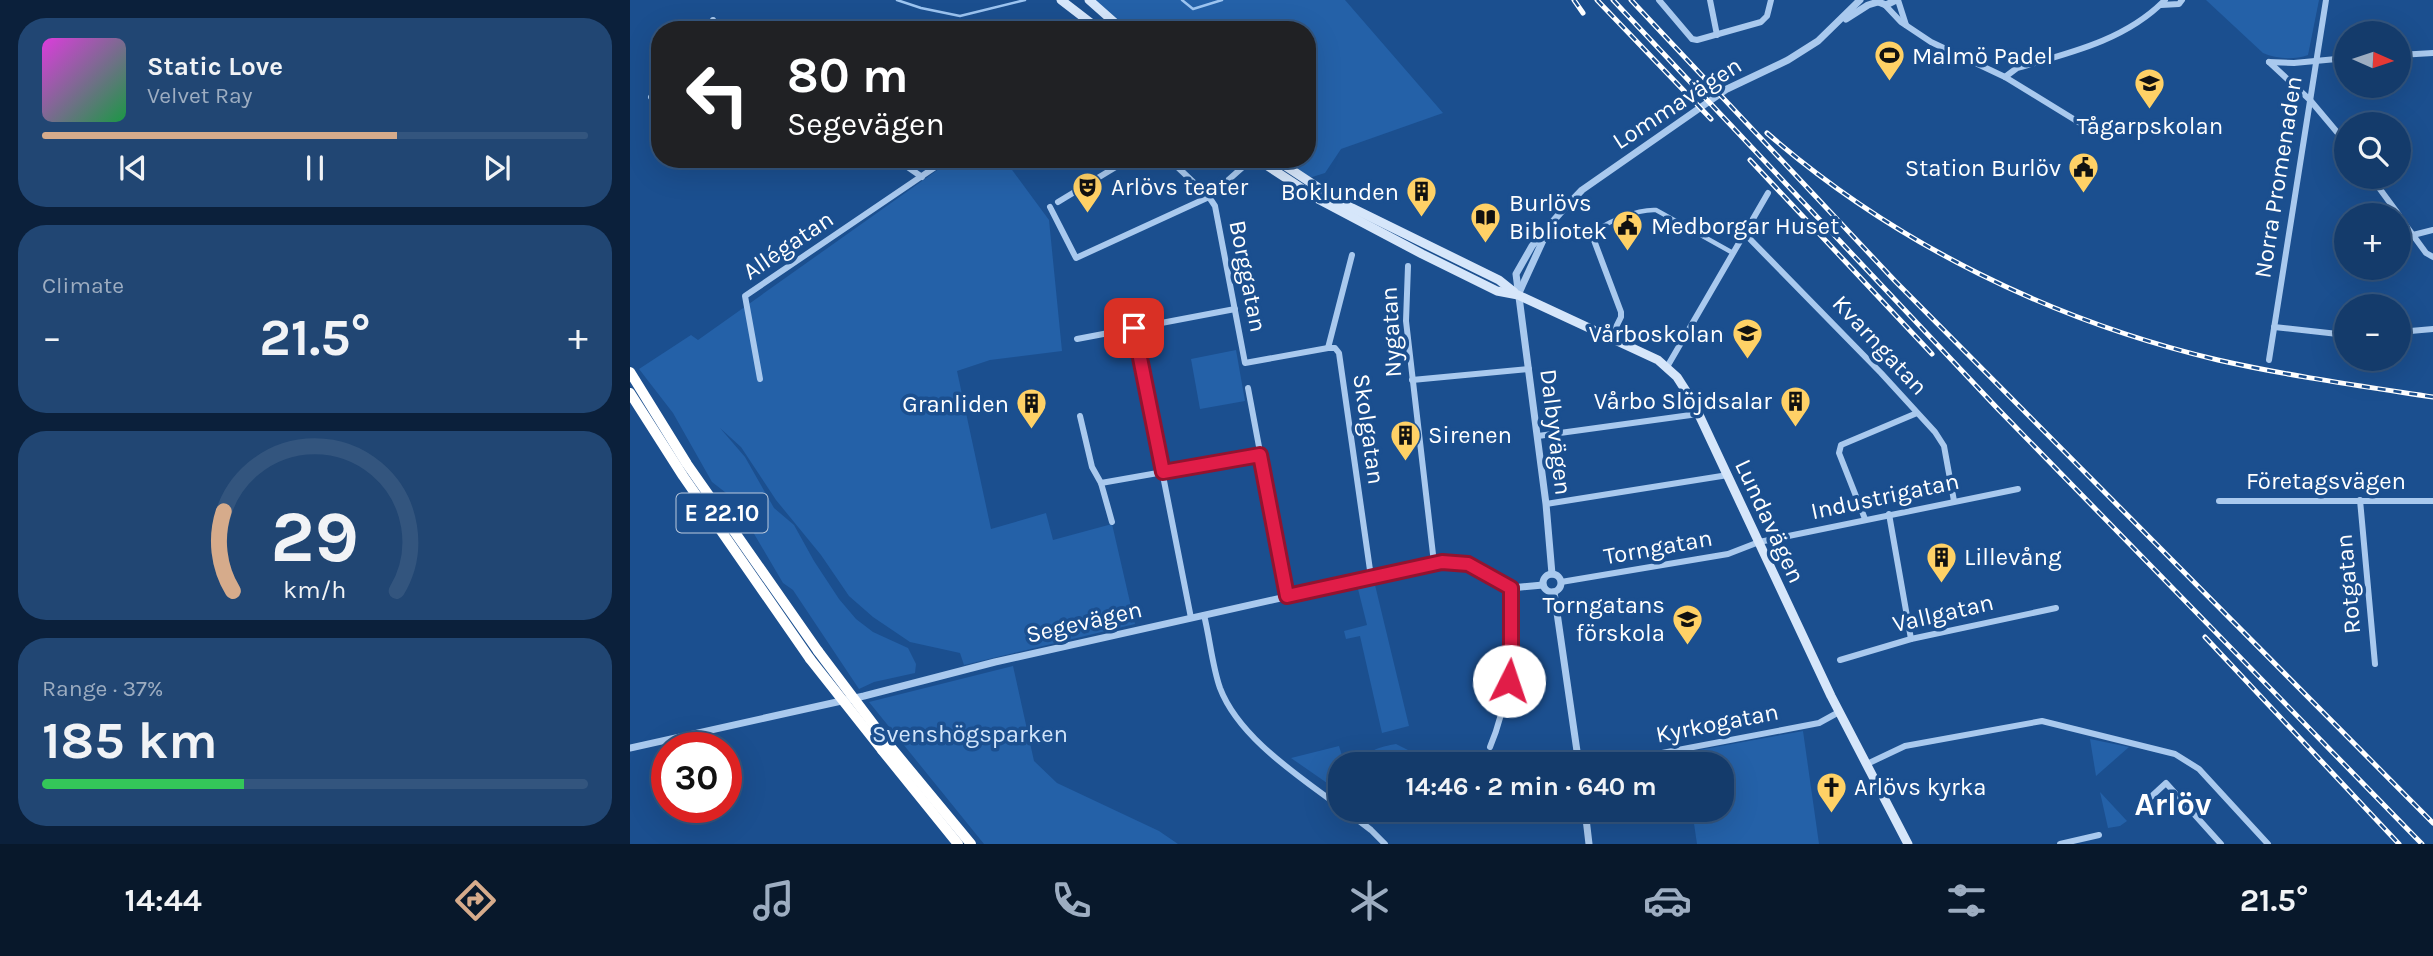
<!DOCTYPE html>
<meta charset="utf-8">
<style>
body{margin:0;font-family:Karla,sans-serif;background:#214673;color:#f1f3f6;height:100vh;display:flex;flex-direction:column;font-size:26px;white-space:nowrap}
*{box-sizing:border-box;margin:0}
p{font-size:23px;color:#9dadc1}
.icon{flex:none;width:38px;height:38px;fill:none;stroke:currentColor;stroke-width:2;stroke-linecap:round;stroke-linejoin:round}
.map{position:relative;flex:1;overflow:hidden}
.side{display:flex;flex-direction:column;gap:18px;padding:18px;background:#0b203b;width:630px}
.side>*{flex:none}
.guide{position:absolute;left:21px;top:21px;width:665px;height:147px;border-radius:28px;box-shadow:0 7px 28px #0002,0 0 0 2px #33557e;background:#202124;color:#fff;overflow:hidden}
.needle{width:46px;rotate:93deg}
.buttons{position:absolute;left:1704px;top:21px;display:grid;gap:14px}
.buttons a{display:grid;place-items:center;width:77px;height:77px;border-radius:50%;background:#143b6b;box-shadow:0 7px 28px #0002,0 0 0 2px #33557e;font-size:35px}
.speed{position:absolute;left:21px;top:732px;display:flex;gap:14px;font-size:35px;font-weight:700;text-align:center}
.speed>*{display:grid;place-content:center;width:91px;height:91px;border-radius:50%;background:#143b6b;box-shadow:0 7px 28px #0002,0 0 0 2px #33557e;line-height:1}
.speed .limit{border:10px solid #d22;background:#fff;color:#111}
.pin{position:absolute;display:grid;place-items:center;width:60px;height:60px;color:#fff;margin:-30px;border-radius:14px;box-shadow:0 4px 10px #0006}
.me{position:absolute;width:77px;margin:-38px;rotate:4deg;stroke-linejoin:round;filter:drop-shadow(0 0 5px #0008)}
.turn{display:flex;align-items:center;gap:24px;height:147px;padding:0 21px;font-size:32px}
.turn .icon{width:91px;height:91px;stroke-width:2.5}
.turn b{display:block;font-size:49px;line-height:60px}
.big{font-size:52px;font-weight:700;line-height:1.1}
.side .widget{flex:1;display:flex;flex-direction:column;justify-content:center;gap:10px;min-width:0;padding:0 24px;border-radius:28px;background:#214673}
.side .dial{align-items:center;gap:0}
.dial svg{height:182px;overflow:visible;fill:none;stroke:#33557e;stroke-width:7;stroke-linecap:round;text-anchor:middle}
.dial text{fill:#f1f3f6;stroke:none}
.song{display:flex;align-items:center;gap:21px}
.cover{width:84px;height:84px;border-radius:10px;background:linear-gradient(135deg,hsl(300 70% 55%),hsl(140 70% 35%))}
.played{height:7px;border-radius:4px;background:linear-gradient(90deg,#d6ab8b 65%,#33557e 65%)}
.keys{display:flex;justify-content:space-around;direction:ltr}
.heat{display:flex;justify-content:space-between;align-items:center;font-size:38px;direction:ltr}
.charge{height:10px;border-radius:5px;background:linear-gradient(90deg,#34c759 37%,#33557e 0)}
.trip{position:absolute;left:698px;top:752px;width:406px;height:70px;border-radius:28px;background:#143b6b;box-shadow:0 7px 28px #0002,0 0 0 2px #33557e;font-weight:700;line-height:70px;text-align:center}
.tabs{display:flex;height:112px;justify-content:space-around;align-items:center;background:#08182b;color:#9dadc1}
.tabs .icon{width:49px;height:49px}
.tabs .selected{color:#d6ab8b}
.tabs b{font-size:32px;color:#f1f3f6}
main{display:flex;flex:1;min-height:0}
.map>svg:first-child{display:block}
.green{fill:#2461a8}
.lines{fill:none;stroke-linecap:round;stroke-linejoin:round}
.stream{stroke:#9cc4f0;stroke-width:2.5}
.pedestrian{stroke:#a9c9ee;stroke-width:4.5}
.minor{stroke:#a9c9ee;stroke-width:6}
.tertiary{stroke:#a9c9ee;stroke-width:7}
.secondary{stroke:#d6e6fa;stroke-width:9}
.motorway{stroke:#fff;stroke-width:10}
.rail-casing{stroke:#fff;stroke-width:5}
.rail{stroke:#1b4f8f;stroke-width:2.5;stroke-dasharray:8;stroke-linecap:butt}
.motorway-bridge{stroke:#fff;stroke-width:10}
.route-casing{stroke:#92132f;stroke-width:18}
.route{stroke:#e11d48;stroke-width:12}
.labels{text-anchor:middle;dominant-baseline:central;stroke-width:7;stroke-linejoin:round;paint-order:stroke}
.shield{fill:#1b4f8f;stroke:#bbcadd;stroke-width:2}
.shield-label{font-size:23px;font-weight:bold;fill:#fff}
.poi-label{font-size:24px;fill:#fff;stroke:#1b4f8f;text-anchor:start}
.street-label{font-size:24px;fill:#fff;stroke:#1b4f8f}
.park-label{font-size:24px;fill:#cfe3fa;stroke:#1b4f8f}
.district-label{font-size:32px;font-weight:bold;fill:#fff;stroke:#1b4f8f}
</style>
<main>
<section class="side">
<div class="widget">
<div class="song"><i class="cover"></i><div><b>Static Love</b><p>Velvet Ray</p></div></div>
<div class="played"></div>
<div class="keys"><svg class="icon" aria-label="previous" viewBox="0 0 24 24"><path d="M18 5L8 12l10 7zM5 5v14"/></svg><svg class="icon" aria-label="pause" viewBox="0 0 24 24"><path d="M8 5v14M16 5v14"/></svg><svg class="icon" aria-label="next" viewBox="0 0 24 24"><path d="M6 5l10 7-10 7zM19 5v14"/></svg></div>
</div>
<div class="widget"><p>Climate</p>
<div class="heat"><a>−</a><b class="big">21.5°</b><a>+</a></div>
</div>
<div class="widget dial"><svg viewBox="0 0 100 80">
<path d="M14 69A42 42 0 1 1 86 69"/>
<path d="M14 69A42 42 0 0 1 10 34" stroke="#d6ab8b"/>
<text x="50" y="56" font-size="32" font-weight="700">29</text>
<text x="50" y="72" font-size="11">km/h</text>
</svg></div>
<div class="widget"><p>Range · 37%</p><b class="big">185 km</b><div class="charge"></div></div>
</section>
<div class="map">
<svg width="1803" height="844" viewBox="0 0 1803 844">
<rect width="100%" height="100%" fill="#1b4f8f"/>
<!-- green -->
<g class="green">
<polygon points="463,0 715,0 813,113 711,149 695,173 679,178 649,159 677,159 677,30 501,30 492,26"/>
<path d="M 1576,0 L 1689,0 L 1678,55 C 1664,60 1646,59 1633,53 Z"/>
<polygon points="323,159 374,159 419,220 432,351 360,360 327,371 361,529 416,513 423,540 482,524 505,624 334,665 330,653 280,642 243,617 219,596 191,555 146,500 111,447 90,428 115,457 144,508 164,525 184,561 209,599 226,619 243,632 278,648 286,664 285,673 244,682 229,689 163,590 153,583 123,532 113,527 99,505 100,496 82,482 43,413 9,369 61,335 68,340"/>
<polygon points="606,350 615,401 570,409 561,359"/>
<polygon points="745,585 779,726 752,733 730,636 716,639 714,631 737,625 728,589"/>
<polygon points="383,666 404,761 427,783 529,831 548,844 354,844 239,702"/>
<polygon points="1173,731 1189,844 1067,844 1062,810 1092,810 1092,765 1055,765 1053,753"/>
<polygon points="1460,739 1499,747 1466,776"/>
<path d="M 766,744 L 780,751 L 791,765 L 730,765 C 738,749 750,747 766,744 Z"/>
<polygon points="709,746 715,765 710,765 710,792 661,758"/>
<polygon points="1470,792 1497,821 1490,826 1478,828"/>
</g>
<g class="lines">
<!-- stream -->
<g class="stream">
<polyline points="267,0 291,8 330,16 395,0"/>
<polyline points="552,0 563,9 592,0"/>
</g>
<!-- pedestrian -->
<path class="pedestrian" d="M 962,235 C 973,222 1009,209 1026,210 L 1103,253"/>
<!-- minor -->
<g class="minor">
<polyline points="1029,0 1062,39 1067,40 1131,22 1137,16 1141,0"/>
<polyline points="1080,0 1087,35"/>
<polyline points="1268,0 1276,25"/>
<polyline points="1255,5 1271,22 1301,42 1375,77 1450,123"/>
<polyline points="1531,5 1549,4 1552,0"/>
<polyline points="82,30 83,20"/>
<polyline points="1769,55 1803,53"/>
<polyline points="1639,62 1680,100 1717,144"/>
<polyline points="1639,62 1664,63 1717,58"/>
<path d="M 1375,77 L 1387,68 C 1440,53 1496,40 1535,0"/>
<polyline points="21,97 30,100"/>
<polyline points="191,159 218,162 229,160"/>
<polyline points="228,159 232,161 256,159"/>
<polyline points="266,159 292,177"/>
<polyline points="539,159 579,197 585,206 615,363 698,348"/>
<polyline points="1741,177 1769,215"/>
<polyline points="428,202 499,159"/>
<polyline points="420,207 446,258 579,197 622,159"/>
<polyline points="1769,216 1796,253 1803,257"/>
<polyline points="1115,234 1251,373 1305,432 1314,446 1324,501"/>
<polyline points="962,235 991,312 991,317 981,337"/>
<polyline points="1783,235 1803,230"/>
<polyline points="722,255 698,348 705,348 709,353 741,577"/>
<polyline points="778,266 776,321 804,563"/>
<polyline points="1644,327 1717,335"/>
<polyline points="504,328 561,618"/>
<polyline points="1769,332 1803,329"/>
<polyline points="447,339 605,309"/>
<polyline points="1639,360 1696,0"/>
<polyline points="1037,367 1138,193"/>
<polyline points="130,379 115,296 317,159"/>
<polyline points="782,380 899,369"/>
<polyline points="618,388 657,596"/>
<polyline points="450,416 462,467 471,483 482,522"/>
<polyline points="908,436 1068,414"/>
<polyline points="471,483 630,455"/>
<polyline points="1730,500 1745,664"/>
<polyline points="1589,501 1803,501"/>
<polyline points="916,504 1098,475"/>
<polyline points="1259,514 1281,639"/>
<polyline points="1235,519 1209,453 1211,445 1287,413"/>
<polyline points="931,582 1098,554 1129,542 1388,489"/>
<path d="M 574,615 C 580,639 582,665 590,688 C 609,738 669,776 710,807"/>
<polyline points="1210,660 1281,639 1426,608"/>
<path d="M 860,747 C 883,693 879,645 881,588"/>
<polyline points="1237,764 1275,746 1412,721 1545,754 1569,769 1638,844"/>
<polyline points="969,765 1189,723 1209,712"/>
<polyline points="1511,806 1536,783 1591,844"/>
<polyline points="715,810 741,830 755,844"/>
<polyline points="1430,844 1469,835"/>
</g>
<!-- tertiary -->
<g class="tertiary">
<polyline points="1246,1 1256,5 1266,0"/>
<polyline points="1216,19 1238,5 1248,2"/>
<polyline points="888,295 915,236"/>
<polyline points="922,574 916,504 886,274 902,246 931,212 952,190 1097,89 1158,60 1188,41 1230,0"/>
<circle cx="922" cy="583" r="9"/>
<polyline points="924,592 949,765"/>
<polyline points="0,748 234,696 365,662 812,562 838,564 881,588 913,585"/>
<polyline points="955,810 959,844"/>
</g>
<!-- secondary -->
<g class="secondary">
<polyline points="431,0 470,30"/>
<polyline points="459,0 493,30"/>
<polyline points="627,159 688,199 792,254 867,291 888,295 1028,360 1047,377 1063,402 1201,696 1278,844"/>
<polyline points="645,159 710,202 869,280 884,292"/>
</g>
<!-- motorway -->
<g class="motorway">
<polyline points="0,372 57,464 188,651"/>
<polyline points="0,393 53,476 180,659"/>
<polyline points="259,745 341,844"/>
<polyline points="252,750 328,844"/>
</g>
<defs>
<g id="rail">
<polyline points="944,0 953,13"/>
<polyline points="967,0 1081,119"/>
<polyline points="983,0 1367,408 1792,844"/>
<polyline points="1001,0 1265,281 1803,823"/>
<path d="M 1137,133 C 1265,244 1423,321 1588,360 C 1659,376 1731,386 1803,397"/>
<polyline points="1120,160 1302,354"/>
<polyline points="1575,637 1769,844"/>
</g>
</defs>
<!-- rail casing -->
<use href="#rail" class="rail-casing"/>
<!-- rail -->
<use href="#rail" class="rail"/>
<!-- motorway-bridge -->
<g class="motorway-bridge">
<polyline points="188,651 259,745"/>
<polyline points="180,659 252,750"/>
</g>
</g>
<g class="lines">
<defs>
<polyline id="route" points="504,328 533,472 630,455 657,596 812,562 838,564 881,588 881,655 879,681"/>
</defs>
<!-- route casing -->
<use href="#route" class="route-casing"/>
<!-- route -->
<use href="#route" class="route"/>
</g>
<!-- icons -->
<defs>
<symbol id="stadium-pin" viewBox="-11 -11 22 30"><path d="M0 17L-7.5 6A9.5 9.5 0 1 1 7.5 6Z" fill="#ffd166" stroke="#1b4f8f"/><path d="M0-5a6.5 5 0 1 0 0 10a6.5 5 0 1 0 0-10ZM-3.5-1.8h7v3.6h-7Z" fill="#111"/></symbol>
<symbol id="school-pin" viewBox="-11 -11 22 30"><path d="M0 17L-7.5 6A9.5 9.5 0 1 1 7.5 6Z" fill="#ffd166" stroke="#1b4f8f"/><path d="M0-5L7-2L0 1L-7-2ZM-4 1L0 2.5L4 1V4Q0 6-4 4Z" fill="#111"/></symbol>
<symbol id="civic-pin" viewBox="-11 -11 22 30"><path d="M0 17L-7.5 6A9.5 9.5 0 1 1 7.5 6Z" fill="#ffd166" stroke="#1b4f8f"/><path d="M-.6-6.5H3V-4.5H.6V-3L4-1V1h2V6H-6V1h2V-1L-.6-3ZM-1.2 2.5V6h2.4V2.5Z" fill="#111"/></symbol>
<symbol id="theatre-pin" viewBox="-11 -11 22 30"><path d="M0 17L-7.5 6A9.5 9.5 0 1 1 7.5 6Z" fill="#ffd166" stroke="#1b4f8f"/><path d="M-5-5.5Q0-4 5-5.5V0Q5 5 0 6Q-5 5-5 0ZM-3.3-2.5H-1v1.5H-3.3ZM1-2.5H3.3v1.5H1ZM-2.8 1Q0 5.5 2.8 1Z" fill="#111"/></symbol>
<symbol id="building-pin" viewBox="-11 -11 22 30"><path d="M0 17L-7.5 6A9.5 9.5 0 1 1 7.5 6Z" fill="#ffd166" stroke="#1b4f8f"/><path d="M-4-6H4V6H1V3H-1V6H-4ZM-2.5-4.3h1.7v1.8h-1.7ZM.8-4.3h1.7v1.8H.8ZM-2.5-1h1.7V.8h-1.7ZM.8-1h1.7V.8H.8Z" fill="#111"/></symbol>
<symbol id="library-pin" viewBox="-11 -11 22 30"><path d="M0 17L-7.5 6A9.5 9.5 0 1 1 7.5 6Z" fill="#ffd166" stroke="#1b4f8f"/><path d="M-6-4Q-3-5.5-.7-3.5V5Q-3 3-6 4ZM6-4Q3-5.5 .7-3.5V5Q3 3 6 4Z" fill="#111"/></symbol>
<symbol id="church-pin" viewBox="-11 -11 22 30"><path d="M0 17L-7.5 6A9.5 9.5 0 1 1 7.5 6Z" fill="#ffd166" stroke="#1b4f8f"/><path d="M-1.2-6h2.4v3.5h3.3v2.4h-3.3V6h-2.4V-.1h-3.3v-2.4h3.3Z" fill="#111"/></symbol>
</defs>
<g fill-rule="evenodd">
<use href="#stadium-pin" x="1242" y="38" width="35" height="47"/>
<use href="#school-pin" x="1502" y="66" width="35" height="47"/>
<use href="#civic-pin" x="1436" y="150" width="35" height="47"/>
<use href="#theatre-pin" x="440" y="170" width="35" height="47"/>
<use href="#building-pin" x="774" y="174" width="35" height="47"/>
<use href="#library-pin" x="838" y="200" width="35" height="47"/>
<use href="#civic-pin" x="980" y="208" width="35" height="47"/>
<use href="#school-pin" x="1100" y="316" width="35" height="47"/>
<use href="#building-pin" x="1148" y="384" width="35" height="47"/>
<use href="#building-pin" x="384" y="386" width="35" height="47"/>
<use href="#building-pin" x="758" y="418" width="35" height="47"/>
<use href="#building-pin" x="1294" y="540" width="35" height="47"/>
<use href="#school-pin" x="1040" y="602" width="35" height="47"/>
<use href="#church-pin" x="1184" y="770" width="35" height="47"/>
</g>
<g class="labels">
<!-- shield labels -->
<rect class="shield" x="46.5" y="493.5" width="91" height="39" rx="5"/>
<g class="shield-label">
<text x="92" y="513">E 22.10</text>
</g>
<!-- poi labels -->
<g class="poi-label">
<text x="1282" y="56">Malmö Padel</text>
<text x="1520" y="126" text-anchor="middle">Tågarpskolan</text>
<text x="1431" y="168" text-anchor="end">Station Burlöv</text>
<text x="481" y="187">Arlövs teater</text>
<text x="769" y="192" text-anchor="end">Boklunden</text>
<text x="879" y="203">Burlövs<tspan x="879" dy="28">Bibliotek</tspan></text>
<text x="1021" y="226">Medborgar Huset</text>
<text x="1094" y="334" text-anchor="end">Vårboskolan</text>
<text x="1142" y="401" text-anchor="end">Vårbo Slöjdsalar</text>
<text x="379" y="404" text-anchor="end">Granliden</text>
<text x="798" y="435">Sirenen</text>
<text x="1334" y="557">Lillevång</text>
<text x="1035" y="605" text-anchor="end">Torngatans<tspan x="1035" dy="28">förskola</tspan></text>
<text x="1224" y="787">Arlövs kyrka</text>
</g>
<!-- street labels -->
<g class="street-label">
<text transform="translate(1047 103) rotate(-33)">Lommavägen</text>
<text transform="translate(1648 177) rotate(-81)">Norra Promenaden</text>
<text transform="translate(158 245) rotate(-34)">Allégatan</text>
<text transform="translate(618 276) rotate(79)">Borggatan</text>
<text transform="translate(761 332) rotate(-93)">Nygatan</text>
<text transform="translate(1250 345) rotate(47)">Kvarngatan</text>
<text transform="translate(739 429) rotate(82)">Skolgatan</text>
<text transform="translate(926 432) rotate(83)">Dalbyvägen</text>
<text x="1696" y="481">Företagsvägen</text>
<text transform="translate(1255 496) rotate(-12)">Industrigatan</text>
<text transform="translate(1140 521) rotate(65)">Lundavägen</text>
<text transform="translate(1028 547) rotate(-10)">Torngatan</text>
<text transform="translate(1718 584) rotate(-95)">Rotgatan</text>
<text transform="translate(1313 613) rotate(-13)">Vallgatan</text>
<text transform="translate(454 622) rotate(-13)">Segevägen</text>
<text transform="translate(1087 723) rotate(-11)">Kyrkogatan</text>
</g>
<!-- park labels -->
<g class="park-label">
<text x="340" y="734">Svenshögsparken</text>
</g>
<!-- district labels -->
<g class="district-label">
<text x="1543" y="804">Arlöv</text>
</g>
</g>
</svg>
<div class="buttons">
<a><svg class="needle" viewBox="-14 -14 28 28"><path d="M0-13l5 13h-10z" fill="#e53935"/><path d="M0 13l5-13h-10z" fill="#9dadc1"/></svg></a>
<a><svg class="icon" aria-label="search" viewBox="0 0 24 24"><circle cx="10" cy="10" r="6"/><path d="M15 15l6 6"/></svg></a>
<a>+</a>
<a>−</a>
</div>
<div class="speed"><div class="limit">30</div></div>
<div class="pin" style="left:504px;top:328px;background:#d93025"><svg class="icon" aria-label="arrive" viewBox="0 0 24 24"><path d="M6 21V4h12l-3 4 3 4H6"/></svg></div>
<svg class="me" style="left:879px;top:681px" viewBox="-20 -20 40 40"><circle r="19" fill="#fff"/><path d="M0-13L10 11 0 6-10 11z" fill="#e11d48"/></svg>
<div class="trip">14:46 · 2 min · 640 m</div>
<div class="guide">
<div class="turn"><svg class="icon" aria-label="left" viewBox="0 0 24 24"><path d="M17 20v-9H6M10 6l-5 5 5 5"/></svg><div><b>80 m</b>Segevägen</div></div>
</div>
</div>
</main>
<nav class="tabs">
<b>14:44</b>
<svg class="icon selected" aria-label="directions" viewBox="0 0 24 24"><path d="M12 3l9 9-9 9-9-9zM9 14v-3h6M13 9l2 2-2 2"/></svg>
<svg class="icon" aria-label="music" viewBox="0 0 24 24"><path d="M9 18V5l10-2v13"/><circle cx="6" cy="18" r="3"/><circle cx="16" cy="16" r="3"/></svg>
<svg class="icon" aria-label="phone" viewBox="0 0 24 24"><path d="M5 4h4l2 5-3 2q2 4 5 5l2-3 5 2v4C11 20 4 13 5 4z"/></svg>
<svg class="icon" aria-label="climate" viewBox="0 0 24 24"><path d="M12 3v18M4 7l16 10M4 17L20 7"/></svg>
<svg class="icon" aria-label="car" viewBox="0 0 24 24"><path d="M5 17H2v-5l4-1 3-4h7l3 4 3 1v5h-3M9 17h6M6 11h13"/><circle cx="7" cy="17" r="2"/><circle cx="17" cy="17" r="2"/></svg>
<svg class="icon" aria-label="filters" viewBox="0 0 24 24"><path d="M4 7h16M4 17h16"/><circle cx="9" cy="7" r="2"/><circle cx="15" cy="17" r="2"/></svg>
<b>21.5°</b>
</nav>
